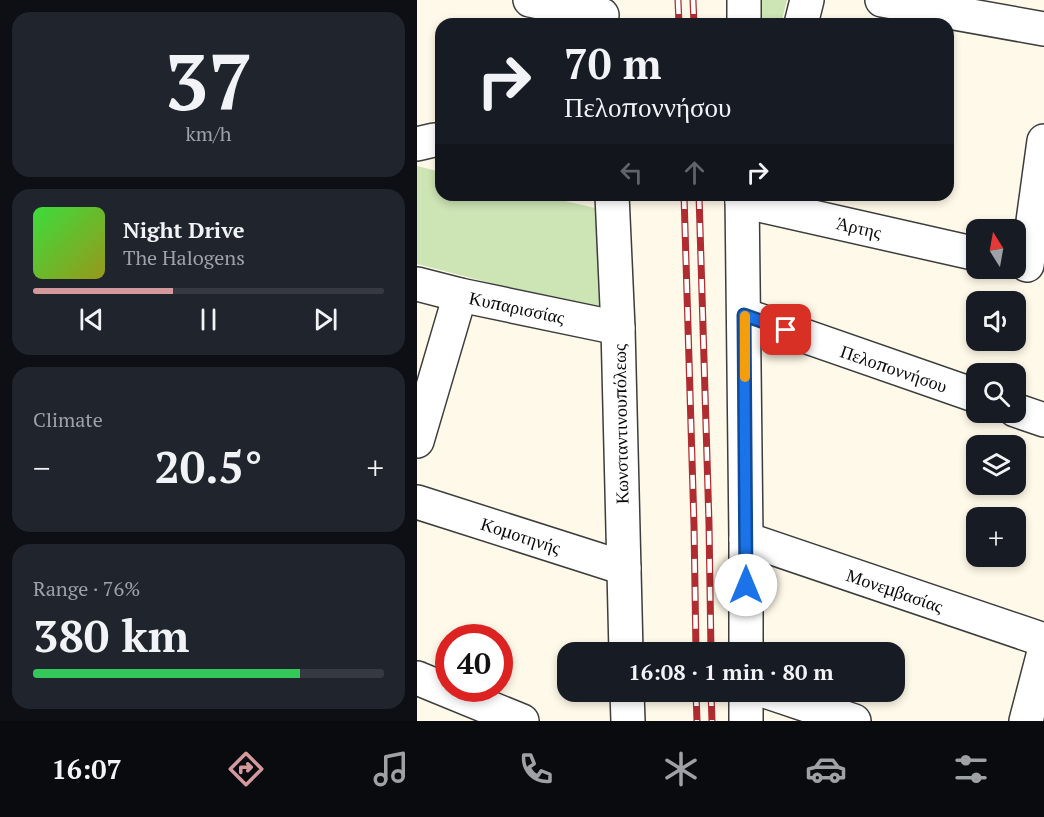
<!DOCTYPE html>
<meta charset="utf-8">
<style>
body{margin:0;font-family:"PT Serif",serif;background:#20242c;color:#f1f3f6;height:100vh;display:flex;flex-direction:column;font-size:22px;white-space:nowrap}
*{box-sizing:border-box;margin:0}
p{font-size:20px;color:#9ea1a6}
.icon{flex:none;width:33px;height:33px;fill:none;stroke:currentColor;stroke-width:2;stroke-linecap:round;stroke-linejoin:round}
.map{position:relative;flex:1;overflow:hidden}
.sheet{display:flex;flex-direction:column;gap:12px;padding:12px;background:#0d0f14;width:417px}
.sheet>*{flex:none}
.hud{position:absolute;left:18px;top:18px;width:519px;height:183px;border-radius:18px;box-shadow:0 3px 9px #0003;background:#171b24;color:#f1f3f6;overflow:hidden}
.needle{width:39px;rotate:349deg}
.fabs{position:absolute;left:549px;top:219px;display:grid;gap:12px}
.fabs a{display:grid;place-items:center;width:60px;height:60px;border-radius:12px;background:#171b24;box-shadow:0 3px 9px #0003;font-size:30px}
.speed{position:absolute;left:18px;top:624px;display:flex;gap:12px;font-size:30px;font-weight:700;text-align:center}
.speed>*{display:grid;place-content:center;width:78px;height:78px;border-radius:50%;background:#171b24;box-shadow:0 3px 9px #0003;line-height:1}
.speed .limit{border:9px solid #d22;background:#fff;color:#111}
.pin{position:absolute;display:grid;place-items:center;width:51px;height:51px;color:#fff;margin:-26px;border-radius:12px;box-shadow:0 3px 9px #0006}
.me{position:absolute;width:66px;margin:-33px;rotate:0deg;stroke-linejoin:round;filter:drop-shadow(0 0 4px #0008)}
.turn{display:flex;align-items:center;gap:21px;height:126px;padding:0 30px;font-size:27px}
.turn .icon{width:78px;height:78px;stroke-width:2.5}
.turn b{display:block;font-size:42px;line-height:51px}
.lanes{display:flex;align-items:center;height:57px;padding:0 30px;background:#0003;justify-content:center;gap:30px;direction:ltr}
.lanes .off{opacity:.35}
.big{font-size:45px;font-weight:700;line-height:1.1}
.sheet .widget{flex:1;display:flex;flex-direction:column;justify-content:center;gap:9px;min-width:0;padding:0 21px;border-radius:18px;background:#20242c}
.sheet .dial{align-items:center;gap:0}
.dial b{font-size:78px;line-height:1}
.song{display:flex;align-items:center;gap:18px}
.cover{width:72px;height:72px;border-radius:9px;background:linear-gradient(135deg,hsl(120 70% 55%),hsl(60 70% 35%))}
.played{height:6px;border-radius:3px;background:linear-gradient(90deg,#d3999d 40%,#363941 40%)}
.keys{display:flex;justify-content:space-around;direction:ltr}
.heat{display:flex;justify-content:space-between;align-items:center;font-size:33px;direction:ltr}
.charge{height:9px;border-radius:4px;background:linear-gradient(90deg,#34c759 76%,#363941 0)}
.trip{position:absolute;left:140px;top:642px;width:348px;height:60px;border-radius:18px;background:#171b24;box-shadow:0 3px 9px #0003;font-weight:700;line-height:60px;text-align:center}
.dock{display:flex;height:96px;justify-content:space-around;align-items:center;background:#090b0e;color:#9ea1a6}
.dock .icon{width:42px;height:42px}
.dock .current{color:#d3999d}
.dock b{font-size:27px;color:#f1f3f6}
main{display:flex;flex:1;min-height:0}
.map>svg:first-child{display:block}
.green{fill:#cde4b5}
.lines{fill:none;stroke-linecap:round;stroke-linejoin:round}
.minor-casing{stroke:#3d3d3d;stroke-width:36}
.minor{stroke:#fff;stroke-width:33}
.rail-casing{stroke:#af2c31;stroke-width:7}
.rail{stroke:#fff;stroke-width:4.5;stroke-dasharray:14;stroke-linecap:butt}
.route-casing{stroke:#114b97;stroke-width:15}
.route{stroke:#1a73e8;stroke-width:10}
.slow{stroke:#f59e0b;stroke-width:10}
.labels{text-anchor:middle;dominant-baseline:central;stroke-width:6;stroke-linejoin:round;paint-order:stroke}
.street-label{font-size:18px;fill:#0a0a0a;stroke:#fff}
</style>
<main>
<section class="sheet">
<div class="widget dial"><b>37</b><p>km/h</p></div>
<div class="widget">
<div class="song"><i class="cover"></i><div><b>Night Drive</b><p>The Halogens</p></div></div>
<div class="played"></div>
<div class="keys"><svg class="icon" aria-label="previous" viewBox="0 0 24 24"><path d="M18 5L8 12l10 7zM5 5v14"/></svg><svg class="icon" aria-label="pause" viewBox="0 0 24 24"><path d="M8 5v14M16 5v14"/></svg><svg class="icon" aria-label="next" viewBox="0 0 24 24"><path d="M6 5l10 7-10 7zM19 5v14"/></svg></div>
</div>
<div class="widget"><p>Climate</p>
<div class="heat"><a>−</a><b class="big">20.5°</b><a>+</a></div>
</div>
<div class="widget"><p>Range · 76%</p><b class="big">380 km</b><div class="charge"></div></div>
</section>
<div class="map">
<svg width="627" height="721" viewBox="0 0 627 721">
<rect width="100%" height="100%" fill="#fef9e8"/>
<!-- green -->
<g class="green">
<polygon points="344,0 370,0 364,24 344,24"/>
<polygon points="0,166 24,172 24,195 122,195 187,210 193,314 0,264"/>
</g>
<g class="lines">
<defs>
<g id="minor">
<polyline points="113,0 185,15"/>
<polyline points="465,0 627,29"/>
<polyline points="327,24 327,0"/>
<polyline points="384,24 390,0"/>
<polyline points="0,144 17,140 24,141"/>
<polyline points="195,195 201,328 209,652"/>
<polyline points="325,195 329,539 329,652"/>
<polyline points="325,201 560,254"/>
<polyline points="610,265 627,141"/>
<polyline points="0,284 43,295 201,328"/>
<polyline points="327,315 560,396"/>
<polyline points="598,410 627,420"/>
<polyline points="0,441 43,295"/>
<polyline points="0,502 207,568"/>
<polyline points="329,539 627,640"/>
<polyline points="0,678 105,721"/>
<polyline points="210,692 211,721"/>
<polyline points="329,692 329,721"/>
<polyline points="351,692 437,721"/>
<polyline points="609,721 627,652"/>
</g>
</defs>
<!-- minor casing -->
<use href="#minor" class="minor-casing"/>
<!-- minor -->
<use href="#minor" class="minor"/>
<defs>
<g id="rail">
<polyline points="261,0 262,24"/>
<polyline points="276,0 277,24"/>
<polyline points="267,195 277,525 279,652"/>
<polyline points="282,195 292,524 294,652"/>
<polyline points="279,692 280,721"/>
<polyline points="294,692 295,721"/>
</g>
</defs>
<!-- rail casing -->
<use href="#rail" class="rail-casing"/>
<!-- rail -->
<use href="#rail" class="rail"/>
</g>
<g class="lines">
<defs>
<polyline id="route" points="329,585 327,315 369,330"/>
</defs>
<!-- route casing -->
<use href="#route" class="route-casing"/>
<!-- route -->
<use href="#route" class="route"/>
<!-- slow -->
<polyline class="slow" points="328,377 328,316"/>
</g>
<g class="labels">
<!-- street labels -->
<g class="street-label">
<text transform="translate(442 227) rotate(13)">Άρτης</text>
<text transform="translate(100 307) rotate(12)">Κυπαρισσίας</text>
<text transform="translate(477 368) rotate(19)">Πελοποννήσου</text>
<text transform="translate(203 424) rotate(-91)">Κωνσταντινουπόλεως</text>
<text transform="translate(104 535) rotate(18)">Κομοτηνής</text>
<text transform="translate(478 590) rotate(19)">Μονεμβασίας</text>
</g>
</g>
</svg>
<div class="fabs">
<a><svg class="needle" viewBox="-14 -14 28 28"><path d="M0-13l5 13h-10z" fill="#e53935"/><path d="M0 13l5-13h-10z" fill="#9ea1a6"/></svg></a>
<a><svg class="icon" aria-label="sound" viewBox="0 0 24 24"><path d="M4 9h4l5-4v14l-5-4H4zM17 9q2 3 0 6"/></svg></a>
<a><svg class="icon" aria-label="search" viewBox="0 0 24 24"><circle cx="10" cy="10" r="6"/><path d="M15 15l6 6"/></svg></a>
<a><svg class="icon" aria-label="layers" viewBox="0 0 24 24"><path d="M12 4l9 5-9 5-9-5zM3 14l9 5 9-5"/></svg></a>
<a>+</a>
</div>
<div class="speed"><div class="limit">40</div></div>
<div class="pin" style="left:369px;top:330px;background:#d93025"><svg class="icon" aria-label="arrive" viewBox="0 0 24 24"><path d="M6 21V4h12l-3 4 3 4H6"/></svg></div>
<svg class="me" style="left:329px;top:585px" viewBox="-20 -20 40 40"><circle r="19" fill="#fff"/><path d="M0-13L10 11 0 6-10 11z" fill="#1a73e8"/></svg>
<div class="trip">16:08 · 1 min · 80 m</div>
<div class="hud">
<div class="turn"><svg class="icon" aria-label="right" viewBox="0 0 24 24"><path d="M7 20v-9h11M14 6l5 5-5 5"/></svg><div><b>70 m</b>Πελοποννήσου</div></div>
<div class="lanes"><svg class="icon off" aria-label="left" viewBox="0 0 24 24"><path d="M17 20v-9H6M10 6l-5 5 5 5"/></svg><svg class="icon off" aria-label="ahead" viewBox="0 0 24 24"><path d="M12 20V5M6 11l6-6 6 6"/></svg><svg class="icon" aria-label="right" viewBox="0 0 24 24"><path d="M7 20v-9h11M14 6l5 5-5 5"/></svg></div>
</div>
</div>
</main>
<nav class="dock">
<b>16:07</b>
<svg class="icon current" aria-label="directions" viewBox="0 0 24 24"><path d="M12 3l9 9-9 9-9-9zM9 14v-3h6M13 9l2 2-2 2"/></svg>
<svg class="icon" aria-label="music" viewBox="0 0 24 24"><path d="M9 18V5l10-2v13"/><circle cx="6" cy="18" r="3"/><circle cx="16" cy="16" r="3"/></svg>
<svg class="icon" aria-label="phone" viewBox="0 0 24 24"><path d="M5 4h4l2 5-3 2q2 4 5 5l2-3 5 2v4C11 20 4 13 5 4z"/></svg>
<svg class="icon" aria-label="climate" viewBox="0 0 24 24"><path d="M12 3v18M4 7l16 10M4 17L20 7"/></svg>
<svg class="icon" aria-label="car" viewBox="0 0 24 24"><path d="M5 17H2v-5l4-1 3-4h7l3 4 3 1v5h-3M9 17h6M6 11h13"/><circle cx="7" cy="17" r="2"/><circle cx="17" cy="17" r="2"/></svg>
<svg class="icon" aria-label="filters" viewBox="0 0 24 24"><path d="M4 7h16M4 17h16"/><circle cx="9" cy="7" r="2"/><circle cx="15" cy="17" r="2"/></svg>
</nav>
